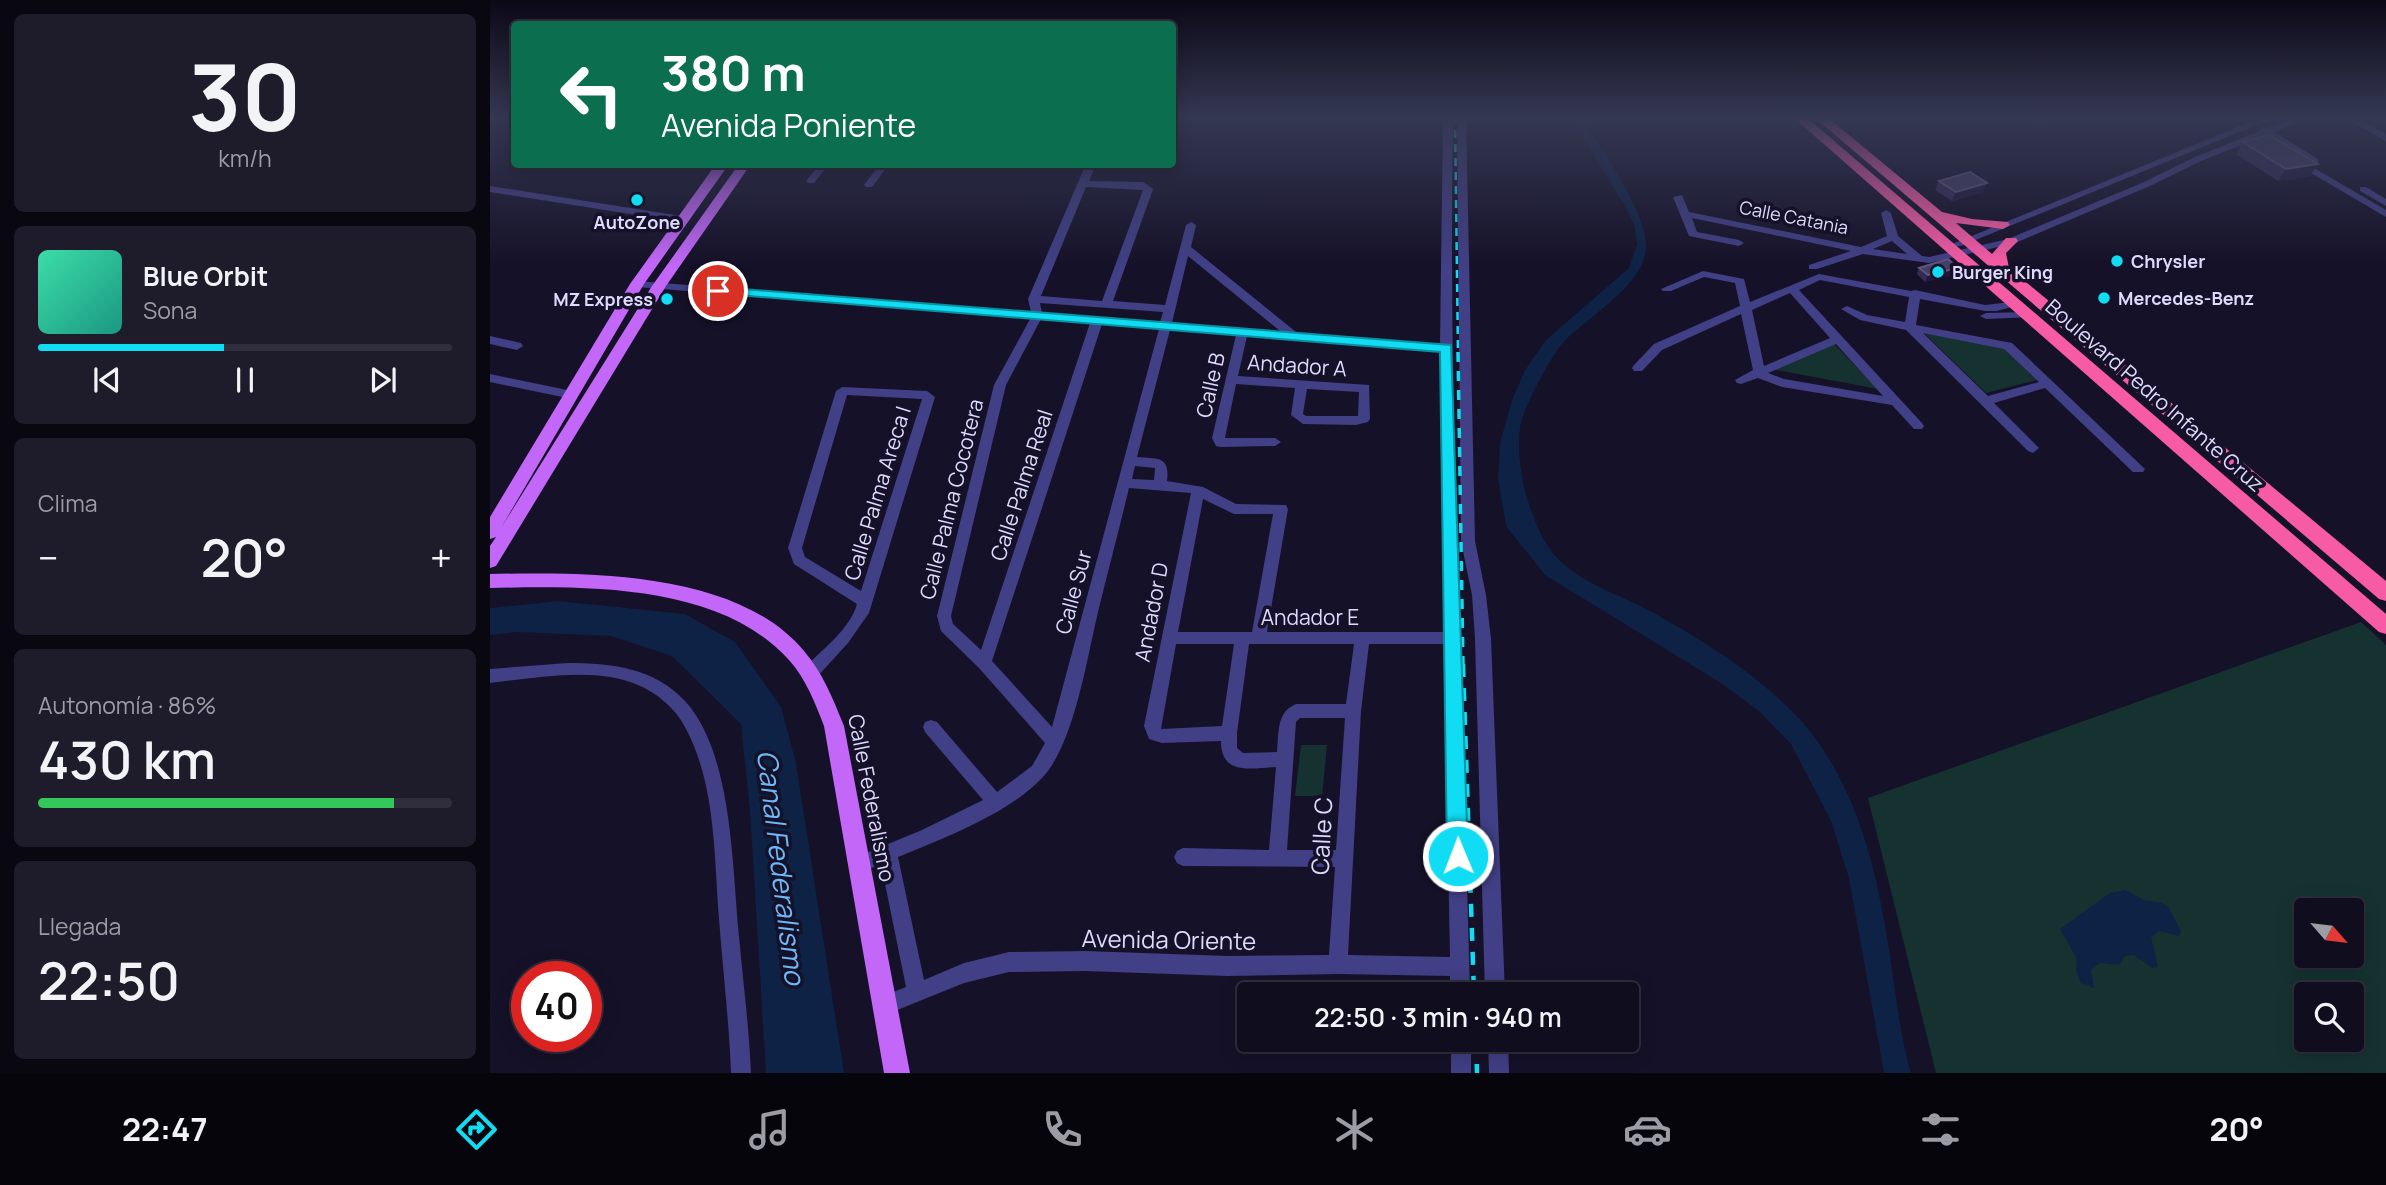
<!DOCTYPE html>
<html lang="es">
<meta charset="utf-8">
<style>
body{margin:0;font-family:Manrope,sans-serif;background:#1e1b2b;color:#f1f3f6;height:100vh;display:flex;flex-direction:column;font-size:26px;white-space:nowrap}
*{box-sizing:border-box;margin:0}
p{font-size:23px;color:#9c9ca4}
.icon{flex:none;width:38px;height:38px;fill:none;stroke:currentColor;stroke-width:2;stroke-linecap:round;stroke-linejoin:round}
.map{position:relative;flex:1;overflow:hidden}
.panel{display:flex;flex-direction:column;gap:14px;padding:14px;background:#090710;width:490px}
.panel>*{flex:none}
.hud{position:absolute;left:21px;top:21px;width:665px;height:147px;border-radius:7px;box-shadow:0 4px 18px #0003,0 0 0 2px #302d3c;background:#0b6e4f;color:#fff;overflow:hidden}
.needle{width:46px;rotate:118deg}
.buttons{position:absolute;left:1804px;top:898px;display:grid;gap:14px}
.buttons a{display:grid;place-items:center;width:70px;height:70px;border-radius:7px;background:#100d1e;box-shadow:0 4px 18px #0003,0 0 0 2px #302d3c;font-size:35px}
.speed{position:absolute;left:21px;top:961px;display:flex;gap:14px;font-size:35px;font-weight:700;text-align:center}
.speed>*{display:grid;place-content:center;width:91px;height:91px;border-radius:50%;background:#100d1e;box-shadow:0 4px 18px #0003,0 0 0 2px #302d3c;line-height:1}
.speed .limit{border:10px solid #d22;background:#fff;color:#111}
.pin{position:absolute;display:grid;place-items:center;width:60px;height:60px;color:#fff;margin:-30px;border:4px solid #fff;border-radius:50%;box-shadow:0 2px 7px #0007}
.me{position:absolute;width:77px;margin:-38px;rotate:359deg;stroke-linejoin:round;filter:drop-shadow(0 0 5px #0008)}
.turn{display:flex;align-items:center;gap:24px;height:147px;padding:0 35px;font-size:32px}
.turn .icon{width:91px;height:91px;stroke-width:2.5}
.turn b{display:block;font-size:49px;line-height:60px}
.big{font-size:52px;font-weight:600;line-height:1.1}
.panel .tile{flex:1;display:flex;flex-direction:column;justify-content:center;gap:10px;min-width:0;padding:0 24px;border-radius:10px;background:#1e1b2b}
.panel .dial{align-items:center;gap:0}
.dial b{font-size:91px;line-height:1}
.song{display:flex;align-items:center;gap:21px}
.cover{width:84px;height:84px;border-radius:10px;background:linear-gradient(135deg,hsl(160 70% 55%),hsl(170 70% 35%))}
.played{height:7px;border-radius:4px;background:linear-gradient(90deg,#10ddf4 45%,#302d3c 45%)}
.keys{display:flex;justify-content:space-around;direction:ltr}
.heat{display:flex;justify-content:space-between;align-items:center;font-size:38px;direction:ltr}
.charge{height:10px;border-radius:5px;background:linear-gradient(90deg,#34c759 86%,#302d3c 0)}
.trip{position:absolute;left:747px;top:982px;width:402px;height:70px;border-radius:7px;background:#100d1e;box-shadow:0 4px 18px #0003,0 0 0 2px #302d3c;font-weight:600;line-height:70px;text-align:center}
.dock{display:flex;height:112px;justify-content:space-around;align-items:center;background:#06050c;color:#9c9ca4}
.dock .icon{width:49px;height:49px}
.dock .selected{color:#10ddf4}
.dock b{font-size:32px;color:#f1f3f6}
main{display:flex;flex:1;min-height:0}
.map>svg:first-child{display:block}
.green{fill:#153231;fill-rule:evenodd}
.water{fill:#0d2245}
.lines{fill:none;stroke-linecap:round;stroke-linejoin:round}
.minor{fill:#413f85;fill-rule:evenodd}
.major{fill:#c267f8;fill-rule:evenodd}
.highway{fill:#f75ba6;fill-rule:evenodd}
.rail-far2{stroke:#10ddf4;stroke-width:2.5;stroke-dasharray:8 6;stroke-linecap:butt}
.rail-far1{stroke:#10ddf4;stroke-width:3.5;stroke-dasharray:10 9;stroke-linecap:butt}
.rail{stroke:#10ddf4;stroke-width:4.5;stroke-dasharray:13 11;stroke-linecap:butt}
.wall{fill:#342b55}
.shaded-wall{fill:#20193b}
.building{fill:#463e67;stroke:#5e567e;stroke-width:2}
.route{fill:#10ddf4;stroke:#0a909f;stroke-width:2}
.poi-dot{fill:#10ddf4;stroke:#151128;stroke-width:2.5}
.labels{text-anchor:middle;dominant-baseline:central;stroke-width:7;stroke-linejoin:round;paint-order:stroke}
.far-street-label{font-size:18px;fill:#dedafd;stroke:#151128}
.far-poi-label{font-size:18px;font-weight:bold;fill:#dedafd;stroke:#151128;text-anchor:start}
.street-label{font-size:21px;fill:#dedafd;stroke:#151128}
.near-street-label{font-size:24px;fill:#dedafd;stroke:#151128}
.near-water-label{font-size:28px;font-style:italic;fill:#6db8f8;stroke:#151128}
</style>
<main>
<section class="panel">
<div class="tile dial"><b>30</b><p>km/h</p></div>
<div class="tile">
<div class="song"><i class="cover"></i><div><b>Blue Orbit</b><p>Sona</p></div></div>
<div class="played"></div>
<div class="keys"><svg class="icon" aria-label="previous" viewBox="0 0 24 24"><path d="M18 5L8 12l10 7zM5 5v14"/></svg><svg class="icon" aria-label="pause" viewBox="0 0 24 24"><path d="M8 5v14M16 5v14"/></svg><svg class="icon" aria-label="next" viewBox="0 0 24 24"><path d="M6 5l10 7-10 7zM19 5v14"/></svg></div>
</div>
<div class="tile"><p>Clima</p>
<div class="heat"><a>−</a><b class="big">20°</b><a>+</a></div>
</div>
<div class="tile"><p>Autonomía · 86%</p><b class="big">430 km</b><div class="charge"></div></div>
<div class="tile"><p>Llegada</p><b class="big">22:50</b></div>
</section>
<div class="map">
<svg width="1896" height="1073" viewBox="0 0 1896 1073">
<rect width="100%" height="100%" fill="#151128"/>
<!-- green -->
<g class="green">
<polygon points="1429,328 1508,343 1547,380 1496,393"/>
<polygon points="1343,343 1388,389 1281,369"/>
<path d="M 1871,622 L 1896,645 L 1896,1073 L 1446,1073 L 1378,798 ZM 1816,910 L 1862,910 L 1862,956 L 1816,956 ZM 1816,994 L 1862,994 L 1862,1040 L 1816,1040 Z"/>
<polygon points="811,745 837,745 832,796 805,796"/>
</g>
<!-- water -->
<g class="water">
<path d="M 1080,116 L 1091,116 C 1111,150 1156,209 1156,247 C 1156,285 1095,318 1072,344 C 1061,356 1031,412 1030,428 C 1027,452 1031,480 1039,504 C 1045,521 1051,538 1062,552 C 1085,581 1126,593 1158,610 C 1212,639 1280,682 1319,730 C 1370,794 1388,877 1400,956 C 1406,995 1410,1035 1421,1073 L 1394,1073 L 1359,878 L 1341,821 L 1301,744 L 1269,711 L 1231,683 L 1055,575 L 1016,526 L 1008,479 L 1010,443 L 1022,400 L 1035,370 L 1056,340 L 1139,268 L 1147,244 L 1144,224 L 1135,206 Z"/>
<polygon points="68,601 195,614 245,642 291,707 306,763 354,1073 276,1073 260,811 251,724 182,656 121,636 26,632 0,635 0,608"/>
<polygon points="1635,890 1654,900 1672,903 1678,907 1691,931 1689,936 1669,931 1661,937 1668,967 1662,968 1644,955 1635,956 1629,965 1610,963 1601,970 1604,988 1591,983 1586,971 1587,959 1570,929 1620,893"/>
</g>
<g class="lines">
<!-- minor -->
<g class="minor">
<path d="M 953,116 L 963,116 C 958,409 973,702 980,994 L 960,994 L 960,976 L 848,974 L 738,976 L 595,971 L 519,972 L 474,983 L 395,1015 L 388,1012 L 385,1005 L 388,998 L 416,987 L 391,864 L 370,873 L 364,870 L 361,864 L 364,858 L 432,830 L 493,800 L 435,732 L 433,727 L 435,722 L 441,720 L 447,722 L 507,792 L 542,766 L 555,743 L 489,668 L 451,631 L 447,616 L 504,385 L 540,319 L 147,287 L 141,284 L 147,281 L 541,312 L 538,299 L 596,164 L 606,164 L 599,181 L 653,182 L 663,189 L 623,301 L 675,305 L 696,225 L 701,222 L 706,225 L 701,247 L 806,332 L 950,344 ZM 596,187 L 653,190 L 612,301 L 551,296 ZM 698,256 L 790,331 L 682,323 ZM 550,303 L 673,312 L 670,322 L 552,313 ZM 551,319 L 600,323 L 491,650 L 463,624 L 461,616 L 516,385 ZM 612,324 L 669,329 L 562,727 L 502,661 ZM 680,330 L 746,335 L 722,438 L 726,446 L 731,447 L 785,446 L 791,442 L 785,438 L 735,438 L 746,384 L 805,388 L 801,415 L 813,424 L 866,425 L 878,422 L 880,419 L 879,385 L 748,376 L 757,336 L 950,351 L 954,632 L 777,632 L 798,509 L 796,505 L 746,504 L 713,487 L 677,481 C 680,456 669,459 647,457 ZM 817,389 L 869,392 L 868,416 L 816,416 L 813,414 ZM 645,466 L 665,468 L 664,480 L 642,479 ZM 639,488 L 701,493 L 654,726 L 659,739 L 672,743 L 731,741 C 731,776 761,768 786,767 L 779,850 L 693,848 L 687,851 L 684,857 L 687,863 L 693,866 L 845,867 L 839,955 L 738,956 L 595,951 L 519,952 L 474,963 L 434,980 L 408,857 C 454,838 518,814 552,778 C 584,745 597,658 608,612 C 618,571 629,530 639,488 ZM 713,499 L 744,514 L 783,514 L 762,632 L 688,632 ZM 686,644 L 744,644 L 732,726 L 671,729 ZM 759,644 L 864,644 L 856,704 L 806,704 C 786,712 789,734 787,752 L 753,753 L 747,748 L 747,733 ZM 879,644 L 954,644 L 960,957 L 858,955 L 871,711 ZM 810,718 L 855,718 L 846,850 L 797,850 L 806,722 Z"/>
<polygon points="967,116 976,116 985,541 996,595 1001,639 1015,994 995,994 985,639 982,595 971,541"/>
<polygon points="1775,116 1788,116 1471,246 1463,246 1462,244"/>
<path d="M 1810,116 L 1823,116 L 1784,132 L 1828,159 L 1828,163 L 1822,163 L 1776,135 L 1711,161 L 1660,186 L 1525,243 L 1439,263 L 1373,254 L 1327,269 L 1319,269 L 1319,265 L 1361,251 L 1202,218 L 1207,232 L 1249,240 L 1254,243 L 1249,246 L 1199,236 L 1183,197 L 1192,195 L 1199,212 L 1371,247 L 1397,236 L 1391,213 L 1396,210 L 1401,213 L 1408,236 L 1432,256 L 1439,257 L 1518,239 L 1654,182 L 1705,157 L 1770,131 L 1771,128 L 1778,128 ZM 1402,241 L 1417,254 L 1383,249 Z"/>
<polygon points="1883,116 1896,116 1896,123"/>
<polygon points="1860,117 1866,117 1896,134 1896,141 1860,121"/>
<polygon points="1807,158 1896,210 1896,217 1804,163 1802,161"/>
<polygon points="330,164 339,164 324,183 318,183 316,181"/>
<polygon points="390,164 399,164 382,187 376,187 374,185"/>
<polygon points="0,186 191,216 196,219 191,222 0,192"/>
<polygon points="1870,187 1876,187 1896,199 1896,206 1870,191"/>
<path d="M 1213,271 L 1254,279 L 1260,302 L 1329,274 L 1421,291 L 1425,290 L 1495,305 L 1529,301 L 1529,305 L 1507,311 L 1495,311 L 1430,299 L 1426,325 L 1522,343 L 1655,469 L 1653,472 L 1643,472 L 1555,388 L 1504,403 L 1549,448 L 1543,453 L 1538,451 L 1416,330 L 1370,320 L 1351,309 L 1357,306 L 1377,315 L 1415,322 L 1419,297 L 1330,280 L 1309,290 L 1432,423 L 1434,426 L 1432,429 L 1424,429 L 1402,405 L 1292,387 L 1268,378 L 1251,384 L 1247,383 L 1245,380 L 1263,370 L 1251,314 L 1172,350 L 1152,371 L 1144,371 L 1142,368 L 1144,365 L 1164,344 L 1250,306 L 1245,283 L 1214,277 L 1181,291 L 1173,291 L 1171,289 ZM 1300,293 L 1340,338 L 1274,366 L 1262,310 ZM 1433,333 L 1514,349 L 1549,382 L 1498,396 ZM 1346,344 L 1393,396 L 1294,379 L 1278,373 Z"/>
<polygon points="1539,312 1543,313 1543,317 1496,319 1490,316 1496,313"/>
<polygon points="0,336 31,343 33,346 27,350 0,344"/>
<polygon points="0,374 82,391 88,395 82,399 0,382"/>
<path d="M 352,387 L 437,391 L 445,397 L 379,613 L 358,643 L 327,677 L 321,679 L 315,677 L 313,672 L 315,667 C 333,649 360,629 367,604 L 304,564 L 298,548 L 346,391 ZM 357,395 L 432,399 L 371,591 L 315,557 L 312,548 Z"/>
<path d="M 78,663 C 121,663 165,668 195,701 C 243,753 242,868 249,936 C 253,981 259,1027 261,1073 L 241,1073 C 239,1022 233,970 229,919 C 224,856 226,784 195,727 C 185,708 167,693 148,685 C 107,666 44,678 0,683 L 0,669 Z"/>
<rect x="961" y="1040" width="20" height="33"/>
<polygon points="998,1040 1018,1040 1019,1073 999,1073"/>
</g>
<!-- major -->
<g class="major">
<polygon points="226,164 239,164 154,284 11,528 162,286 249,164 261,164 176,286 6,566 0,568 0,546 6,537 0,539 0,517 140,284"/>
<path d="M 0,574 C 95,572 247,570 314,651 C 333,673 343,699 354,726 L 420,1073 L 394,1073 L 334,726 C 325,703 316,679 299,660 C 230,583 95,586 0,588 Z"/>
</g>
<!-- highway -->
<g class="highway">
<polygon points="1302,116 1315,116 1896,614 1896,634 1889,632"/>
<polygon points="1323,116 1336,116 1452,212 1482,219 1518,222 1520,225 1513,229 1466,223 1502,254 1516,238 1526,238 1528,241 1516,253 1519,268 1896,581 1896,601 1889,599"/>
</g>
<!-- rail-far2 -->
<polyline class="rail-far2" points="965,116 968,354"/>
<!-- rail-far1 -->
<polyline class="rail-far1" points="968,352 973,666"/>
<!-- rail -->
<g class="rail">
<polyline points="973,664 984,994"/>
<polyline points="986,1040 987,1073"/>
</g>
</g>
<!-- wall -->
<g class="wall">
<polygon points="1533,116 1574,116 1573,118 1554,125 1532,117"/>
<polygon points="1753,142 1828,164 1820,176 1788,181 1746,154"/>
<polygon points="1449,181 1493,192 1462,201 1445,190"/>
<polygon points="1429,268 1465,274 1435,282 1427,274"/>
</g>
<!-- shaded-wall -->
<g class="shaded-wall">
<polygon points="1559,116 1574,116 1573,118 1554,125"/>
<polygon points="1828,164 1820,176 1788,181 1796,169"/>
<polygon points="1497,183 1493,192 1462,201 1466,192"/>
<polygon points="1468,268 1465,274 1435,282 1438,275"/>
</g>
<!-- building -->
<g class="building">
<polygon points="1779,135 1828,164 1796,169 1753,142"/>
<polygon points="1480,172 1497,183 1466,192 1449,181"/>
<polygon points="1458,259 1468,268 1438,275 1429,268"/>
</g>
<!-- sky -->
<linearGradient id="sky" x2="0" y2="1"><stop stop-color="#0c0916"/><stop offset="0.44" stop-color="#353853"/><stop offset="1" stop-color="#353853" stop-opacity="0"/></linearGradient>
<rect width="1896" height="266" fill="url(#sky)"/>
<!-- route -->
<polygon class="route" points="228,287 961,345 978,856 975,862 968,865 960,862 957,856 950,352 223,293 222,291"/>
<!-- markers -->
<g class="poi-dot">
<circle cx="147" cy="200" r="7"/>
<circle cx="1627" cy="261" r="7"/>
<circle cx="1448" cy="272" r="7"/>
<circle cx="1614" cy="298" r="7"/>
<circle cx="177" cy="299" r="7"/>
</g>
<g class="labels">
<!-- far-street labels -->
<g class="far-street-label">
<text transform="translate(1304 217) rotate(11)">Calle Catania</text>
</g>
<!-- far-poi labels -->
<g class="far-poi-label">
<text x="147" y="222" text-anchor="middle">AutoZone</text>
<text x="1641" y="261">Chrysler</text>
<text x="1462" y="272">Burger King</text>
<text x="1628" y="298">Mercedes-Benz</text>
<text x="163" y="299" text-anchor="end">MZ Express</text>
</g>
<!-- street labels -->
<g class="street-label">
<text transform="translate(807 365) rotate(4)">Andador A</text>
<text transform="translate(720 385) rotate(-77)">Calle B</text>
<text transform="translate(1665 395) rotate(41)">Boulevard Pedro Infante Cruz</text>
<text transform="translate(531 485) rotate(-72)">Calle Palma Real</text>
<text transform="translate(387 493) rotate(-73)">Calle Palma Areca I</text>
<text transform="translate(461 499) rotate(-76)">Calle Palma Cocotera</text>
<text transform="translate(583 592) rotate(-75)">Calle Sur</text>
<text transform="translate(661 612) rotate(-79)">Andador D</text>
<text x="820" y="617">Andador E</text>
<text transform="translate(382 798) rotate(79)">Calle Federalismo</text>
</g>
<!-- near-street labels -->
<g class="near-street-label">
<text transform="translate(831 836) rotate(-87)">Calle C</text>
<text transform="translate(679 939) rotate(1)">Avenida Oriente</text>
</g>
<!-- near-water labels -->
<g class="near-water-label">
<text transform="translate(292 867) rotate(83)">Canal Federalismo</text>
</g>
</g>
</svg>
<div class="buttons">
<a><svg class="needle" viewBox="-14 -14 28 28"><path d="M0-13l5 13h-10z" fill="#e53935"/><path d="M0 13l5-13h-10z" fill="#9c9ca4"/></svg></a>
<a><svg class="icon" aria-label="search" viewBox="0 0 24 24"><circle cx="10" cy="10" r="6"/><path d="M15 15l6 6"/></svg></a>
</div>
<div class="speed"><div class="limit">40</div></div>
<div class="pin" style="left:228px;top:291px;background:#d93025"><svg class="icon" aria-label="arrive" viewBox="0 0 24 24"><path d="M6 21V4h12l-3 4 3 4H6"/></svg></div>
<svg class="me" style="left:968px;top:856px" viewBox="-20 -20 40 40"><circle r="17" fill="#10ddf4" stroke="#fff" stroke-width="3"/><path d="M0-11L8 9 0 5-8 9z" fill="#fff"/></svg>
<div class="trip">22:50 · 3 min · 940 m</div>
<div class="hud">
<div class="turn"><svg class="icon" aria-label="left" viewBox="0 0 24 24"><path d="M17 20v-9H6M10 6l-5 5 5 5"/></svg><div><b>380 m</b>Avenida Poniente</div></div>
</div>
</div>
</main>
<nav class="dock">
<b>22:47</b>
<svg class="icon selected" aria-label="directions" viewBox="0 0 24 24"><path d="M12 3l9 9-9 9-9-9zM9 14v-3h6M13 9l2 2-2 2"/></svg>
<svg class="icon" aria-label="music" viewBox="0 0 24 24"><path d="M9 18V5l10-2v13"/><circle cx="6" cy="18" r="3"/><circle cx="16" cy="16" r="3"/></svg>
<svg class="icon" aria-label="phone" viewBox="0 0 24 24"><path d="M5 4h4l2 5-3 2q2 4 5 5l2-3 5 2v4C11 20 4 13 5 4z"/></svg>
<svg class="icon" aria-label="climate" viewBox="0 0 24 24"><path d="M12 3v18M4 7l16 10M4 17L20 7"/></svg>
<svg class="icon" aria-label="car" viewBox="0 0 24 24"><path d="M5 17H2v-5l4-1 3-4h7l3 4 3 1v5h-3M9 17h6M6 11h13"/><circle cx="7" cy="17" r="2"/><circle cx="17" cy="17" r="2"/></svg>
<svg class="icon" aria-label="filters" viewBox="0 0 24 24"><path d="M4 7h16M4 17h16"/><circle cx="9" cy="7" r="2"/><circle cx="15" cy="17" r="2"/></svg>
<b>20°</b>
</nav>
